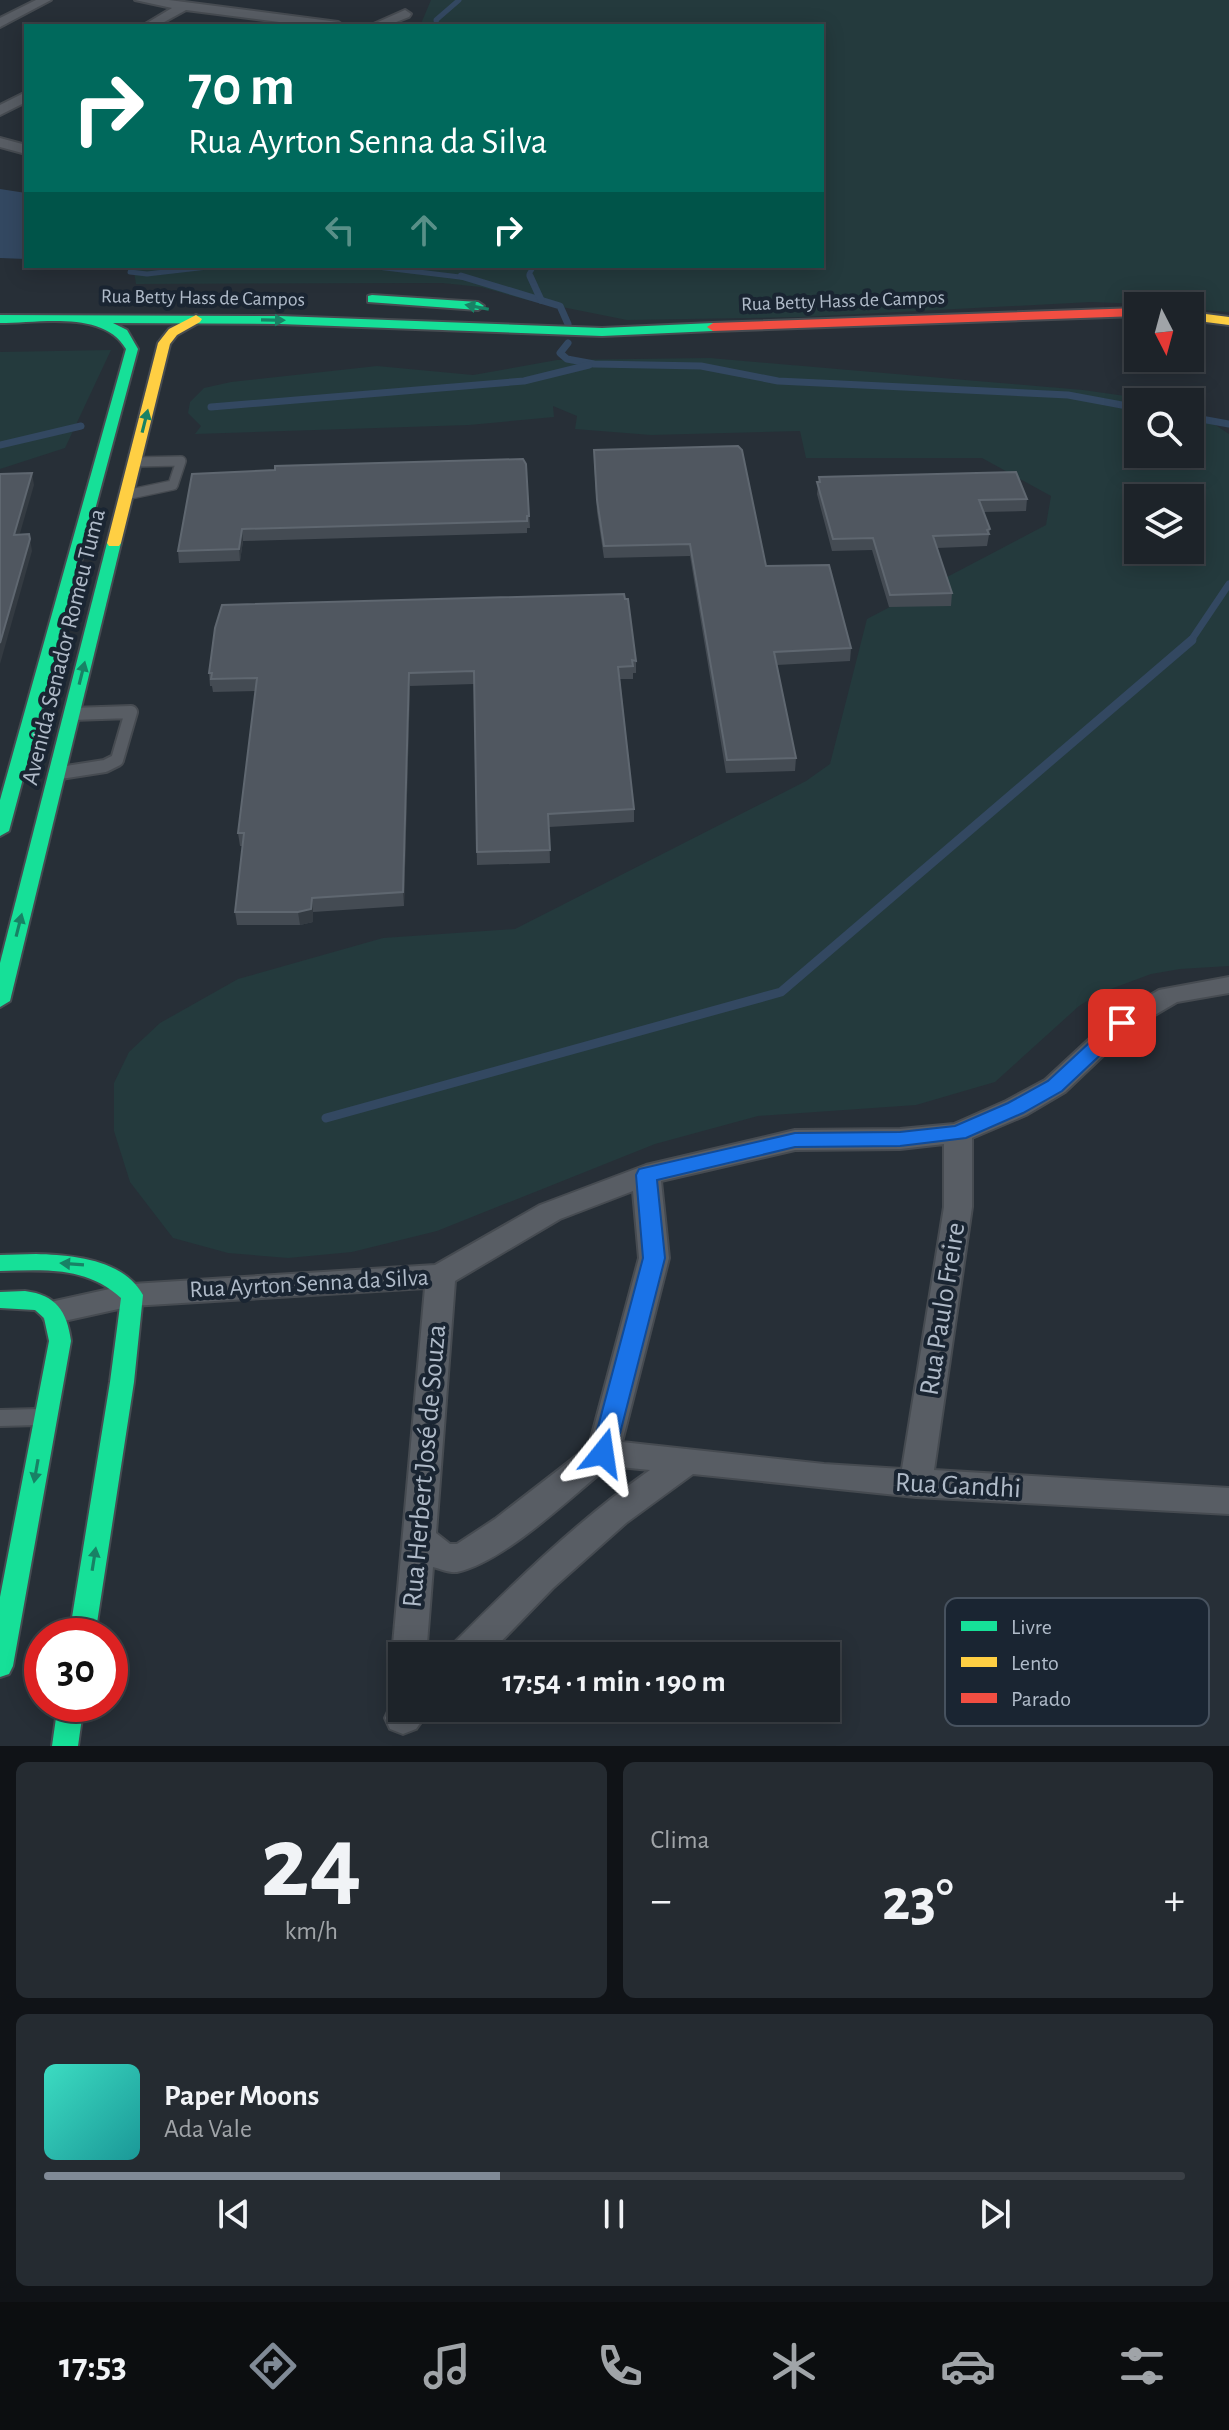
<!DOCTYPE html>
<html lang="pt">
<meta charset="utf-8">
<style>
body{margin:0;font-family:"Alegreya Sans",sans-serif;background:#252b31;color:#f1f3f6;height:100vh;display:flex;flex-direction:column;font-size:30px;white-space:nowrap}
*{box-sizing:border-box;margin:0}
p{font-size:26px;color:#a0a4a8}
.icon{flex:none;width:44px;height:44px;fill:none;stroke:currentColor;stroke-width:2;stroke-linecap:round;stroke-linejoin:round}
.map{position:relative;height:1746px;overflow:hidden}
.panel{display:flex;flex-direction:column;gap:16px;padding:16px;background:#101317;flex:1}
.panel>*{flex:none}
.top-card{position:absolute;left:24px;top:24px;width:800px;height:244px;border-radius:0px;box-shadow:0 4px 20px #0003,0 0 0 2px #3b4046;background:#00695c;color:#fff;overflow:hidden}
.needle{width:52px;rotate:174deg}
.controls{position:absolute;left:1124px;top:292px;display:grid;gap:16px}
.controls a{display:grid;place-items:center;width:80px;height:80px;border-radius:0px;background:#1d2329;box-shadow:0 4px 20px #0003,0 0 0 2px #3b4046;font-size:40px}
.speed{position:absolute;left:24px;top:1618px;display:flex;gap:16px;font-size:40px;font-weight:700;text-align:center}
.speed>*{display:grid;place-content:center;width:104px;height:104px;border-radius:50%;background:#1d2329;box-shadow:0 4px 20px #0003,0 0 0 2px #3b4046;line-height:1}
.speed .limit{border:12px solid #d22;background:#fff;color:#111}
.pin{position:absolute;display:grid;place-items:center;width:68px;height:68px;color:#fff;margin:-34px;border-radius:16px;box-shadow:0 4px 12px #0006}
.me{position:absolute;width:88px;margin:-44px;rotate:15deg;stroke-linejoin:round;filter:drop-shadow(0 0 6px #0008)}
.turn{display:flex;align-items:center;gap:28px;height:168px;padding:0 32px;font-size:36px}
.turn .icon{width:104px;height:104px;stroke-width:2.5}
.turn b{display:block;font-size:56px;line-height:68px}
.lanes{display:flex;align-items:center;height:76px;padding:0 32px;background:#0003;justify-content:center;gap:40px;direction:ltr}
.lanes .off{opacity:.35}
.big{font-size:60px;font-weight:700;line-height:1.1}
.panel .tile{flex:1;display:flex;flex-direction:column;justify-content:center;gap:12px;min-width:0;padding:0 28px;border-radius:12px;background:#252b31}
.panel .dial{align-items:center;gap:0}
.dial b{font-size:104px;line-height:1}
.song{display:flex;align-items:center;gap:24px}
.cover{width:96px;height:96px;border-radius:12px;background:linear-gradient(135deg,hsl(170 70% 55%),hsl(180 70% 35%))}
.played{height:8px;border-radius:4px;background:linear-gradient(90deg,#808a96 40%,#3b4046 40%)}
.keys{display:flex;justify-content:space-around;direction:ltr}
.heat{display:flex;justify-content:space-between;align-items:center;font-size:44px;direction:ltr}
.panel .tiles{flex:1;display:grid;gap:16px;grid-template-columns:1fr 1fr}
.tile:last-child{grid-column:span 2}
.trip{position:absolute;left:388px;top:1642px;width:452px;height:80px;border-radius:0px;background:#1d2329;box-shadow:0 4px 20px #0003,0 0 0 2px #3b4046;font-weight:700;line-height:80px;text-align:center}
.tabs{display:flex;height:128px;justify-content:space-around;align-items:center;background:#0c0e10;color:#a0a4a8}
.tabs .icon{width:56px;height:56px}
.tabs .selected{color:#808a96}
.tabs b{font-size:36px;color:#f1f3f6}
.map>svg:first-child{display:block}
.green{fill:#243a3d;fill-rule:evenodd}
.water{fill:#334861}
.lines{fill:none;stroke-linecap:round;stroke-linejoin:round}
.stream-far2{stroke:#334861;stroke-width:5}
.stream-far1{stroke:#334861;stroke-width:7}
.stream{stroke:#334861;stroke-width:9}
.lane-far2-casing{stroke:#464b51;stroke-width:12}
.lane-far1-casing{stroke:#464b51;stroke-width:16}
.lane-casing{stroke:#464b51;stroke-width:20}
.street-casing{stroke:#464b51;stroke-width:4}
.fast-casing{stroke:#464b51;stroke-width:4}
.slow-casing{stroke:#464b51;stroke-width:4}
.jam-casing{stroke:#464b51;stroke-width:4}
.lane-far2{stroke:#585d64;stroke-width:9}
.lane-far1{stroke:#585d64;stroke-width:12}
.lane{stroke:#585d64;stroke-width:16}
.street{fill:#585d64;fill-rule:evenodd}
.fast{fill:#16e098;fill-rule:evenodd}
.slow{fill:#ffcf43;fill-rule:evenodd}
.jam{fill:#f24e42;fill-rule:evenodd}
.wall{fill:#444b53}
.shaded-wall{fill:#343b42}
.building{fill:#505760;stroke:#5f6770;stroke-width:2}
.oneway{fill:#188265}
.route{fill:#1a73e8;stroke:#114b97;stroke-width:2}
.labels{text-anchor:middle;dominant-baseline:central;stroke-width:8;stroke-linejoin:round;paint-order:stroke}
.far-street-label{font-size:20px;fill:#b0bbc9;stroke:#1a2532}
.street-label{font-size:24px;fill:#b0bbc9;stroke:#1a2532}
.near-street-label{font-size:28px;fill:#b0bbc9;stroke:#1a2532}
.key{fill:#1a2532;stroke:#47525f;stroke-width:2}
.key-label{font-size:22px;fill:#b0bbc9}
</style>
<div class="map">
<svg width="1229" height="1746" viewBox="0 0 1229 1746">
<rect width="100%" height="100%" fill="#272f37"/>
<!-- green -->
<g class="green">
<polygon points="431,0 1229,0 1229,312 1190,309 1190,306 1091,302 802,317 627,320 527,300 481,287 442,283 136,284 133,266 822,266 822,26 420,26"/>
<polygon points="111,350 65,448 0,469 0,352"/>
<path d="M 710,358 L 1083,390 L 1168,402 L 1138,402 L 1138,454 L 1190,454 L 1190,408 L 1229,434 L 1229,966 L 1180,969 L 1151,974 L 1100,993 L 1079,1006 L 995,1082 L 916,1105 L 758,1116 L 655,1144 L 437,1231 L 352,1252 L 288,1258 L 228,1253 L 173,1238 L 130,1182 L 114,1131 L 114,1083 L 129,1052 L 160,1023 L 238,979 L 383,938 L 515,929 L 806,781 L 830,764 L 867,619 L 1046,525 L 1051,496 L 982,458 L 806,458 L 800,431 L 651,435 L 575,429 L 577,416 L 553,406 L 554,417 L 469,425 L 195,434 L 201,426 L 188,413 L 190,402 L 204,388 L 231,382 L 377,366 L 473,375 L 557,360 ZM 1138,498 L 1190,498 L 1190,550 L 1138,550 Z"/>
</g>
<!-- water -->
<polygon class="water" points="0,189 26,193 26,259 0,258"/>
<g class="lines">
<!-- stream-far2 -->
<g class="stream-far2">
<polyline points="437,26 436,20 459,0"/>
<polyline points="369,266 468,278"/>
<polyline points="130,272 147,274 216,266"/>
<polyline points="531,278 529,274 534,266"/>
</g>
<!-- stream-far1 -->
<g class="stream-far1">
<polyline points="461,276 560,306 568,324"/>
<polyline points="530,276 541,300"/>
<polyline points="568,343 560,353 567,359 594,364 701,366 778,381 1068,395 1138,408"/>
<polyline points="211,407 524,381 589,365"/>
<polyline points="1190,417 1229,424"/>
<polyline points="0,445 81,426"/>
<polyline points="1190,642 1229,584"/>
</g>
<!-- stream -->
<polyline class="stream" points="326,1118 781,992 1192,640"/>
<defs>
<polyline id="lane-far2" points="126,495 173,485 181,461 134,462"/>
<polyline id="lane-far1" points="60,773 105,766 117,760 131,712 72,714"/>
<polyline id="lane" points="0,1418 39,1417"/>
<g id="street">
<polygon points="36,0 51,0 0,27 0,18"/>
<polygon points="135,0 169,0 338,22 344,26 310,26 186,10 157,26 142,26 172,8"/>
<polygon points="405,10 411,14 409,17 386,26 369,26"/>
<polygon points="26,92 26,102 0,115 0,105"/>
<polygon points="0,138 26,145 26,154 0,147"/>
<path d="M 1229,977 L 1229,993 L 1177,1002 L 1131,1029 L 1065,1092 L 1026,1115 L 972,1138 L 972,1207 L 934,1470 L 1229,1488 L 1229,1514 L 916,1497 L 693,1474 L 626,1523 L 553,1588 L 487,1656 L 447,1656 L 452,1645 C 515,1582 577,1521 650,1470 L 609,1466 C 571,1497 504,1562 457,1572 C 449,1573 441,1569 433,1567 L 426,1656 L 402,1656 L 402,1669 L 397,1667 L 392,1656 L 425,1288 L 132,1306 L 55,1323 L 44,1320 L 40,1312 L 44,1304 L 55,1301 L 132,1284 L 435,1265 L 540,1205 L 646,1165 L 795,1130 L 900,1129 L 954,1124 L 1006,1101 L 1045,1080 L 1113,1017 L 1159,990 ZM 944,1144 L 944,1207 L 902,1469 L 824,1464 L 622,1442 L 669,1258 L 661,1181 L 795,1150 L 900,1149 ZM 633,1191 L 639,1258 L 589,1446 L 495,1519 L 457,1544 L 450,1544 L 436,1533 L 455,1281 L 560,1219 Z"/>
<polygon points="402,1696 402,1708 431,1708 416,1729 403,1734 390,1729 385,1718 390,1707"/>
</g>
<g id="fast">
<polygon points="372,295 478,302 484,306 478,310 368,302 368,296"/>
<path d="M 0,315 L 280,316 L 602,328 L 713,323 L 719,327 L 713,331 L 602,336 L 280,324 L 113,323 L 127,330 L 138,349 L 9,831 L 0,836 L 0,800 L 126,349 C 104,310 39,323 0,323 Z"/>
<polygon points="114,539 121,543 10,1001 0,1007 0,963 107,543"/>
<path d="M 36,1254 C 72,1255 123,1259 143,1295 L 134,1382 L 95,1636 L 69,1636 L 110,1382 L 121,1298 C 86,1266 44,1270 0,1271 L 0,1255 Z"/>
<path d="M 25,1291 C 56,1295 67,1311 71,1341 L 13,1666 L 9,1674 L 0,1677 L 0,1597 L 49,1341 L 44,1318 L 35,1310 L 0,1308 L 0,1292 Z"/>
<polygon points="58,1704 84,1704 78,1746 52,1746"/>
</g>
<g id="slow">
<polygon points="1190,312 1229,317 1229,325 1190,320"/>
<polygon points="196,315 202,319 200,322 177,335 170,344 121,543 119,546 109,546 107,543 158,343 169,329"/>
</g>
<polygon id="jam" points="1138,308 1138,316 713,331 707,327 713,323"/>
</defs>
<!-- lane-far2 casing -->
<use href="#lane-far2" class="lane-far2-casing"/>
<!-- lane-far1 casing -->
<use href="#lane-far1" class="lane-far1-casing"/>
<!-- lane casing -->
<use href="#lane" class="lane-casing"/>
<!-- street casing -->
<use href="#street" class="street-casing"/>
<!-- fast casing -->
<use href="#fast" class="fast-casing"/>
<!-- slow casing -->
<use href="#slow" class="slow-casing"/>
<!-- jam casing -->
<use href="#jam" class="jam-casing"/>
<!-- lane-far2 -->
<use href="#lane-far2" class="lane-far2"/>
<!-- lane-far1 -->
<use href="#lane-far1" class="lane-far1"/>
<!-- lane -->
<use href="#lane" class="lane"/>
<!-- street -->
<use href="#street" class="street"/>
<!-- fast -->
<use href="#fast" class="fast"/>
<!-- slow -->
<use href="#slow" class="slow"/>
<!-- jam -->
<use href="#jam" class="jam"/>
</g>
<!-- wall -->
<g class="wall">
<polygon points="594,461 766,566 851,648 850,661 777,665 796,758 795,771 726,773 690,556 604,558 597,512"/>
<polygon points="526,464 530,528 527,528 527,533 243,541 240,561 179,563 178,551 192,474"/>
<polygon points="819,477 1027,499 1026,511 983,512 990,529 987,546 937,548 952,593 951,606 889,607 872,550 832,551 817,494"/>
<polygon points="636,661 636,673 633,673 633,679 620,679 634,809 634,822 549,827 550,863 477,865 474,684 410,686 404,906 313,912 313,922 300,925 237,925 235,912 243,846 240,846 238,833 256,691 213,692 212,686 210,686 209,673"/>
</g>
<!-- shaded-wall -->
<g class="shaded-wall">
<polygon points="32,473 34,485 16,547 14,535"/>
<polygon points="242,529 243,541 240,561 239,549"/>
<polygon points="30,539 32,551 0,664 0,643"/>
<polygon points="409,673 410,686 404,906 403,892"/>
<polygon points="312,898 313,912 313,922 300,925 298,912"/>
</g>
<!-- building -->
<g class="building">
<polygon points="738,446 742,450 766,566 829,565 851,648 774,652 796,758 727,760 690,544 604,546 597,500 594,450"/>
<polygon points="523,459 526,464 529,516 527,516 527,521 242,529 239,549 178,551 192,474 275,470 275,466"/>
<polygon points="1016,472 1027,499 979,500 990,529 987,530 989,534 933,536 952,593 890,595 873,538 833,539 817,482 820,482 819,477"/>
<polygon points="32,473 14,535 29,534 30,539 0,643 0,474"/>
<polygon points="624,594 625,599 628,599 636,661 632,660 633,666 618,667 634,809 548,814 550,850 477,852 474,671 409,673 403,892 312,898 311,909 298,912 235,912 244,833 238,833 257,678 211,679 212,673 209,673 215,628 222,605"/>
</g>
<!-- one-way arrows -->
<defs><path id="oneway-solid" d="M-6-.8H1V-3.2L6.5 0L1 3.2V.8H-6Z" transform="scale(2)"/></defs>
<g class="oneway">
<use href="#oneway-solid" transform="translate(477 307) rotate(-169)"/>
<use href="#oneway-solid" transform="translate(273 320) rotate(1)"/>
<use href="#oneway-solid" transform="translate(145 421) rotate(-76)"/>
<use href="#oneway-solid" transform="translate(82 673) rotate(-76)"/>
<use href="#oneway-solid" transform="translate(19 925) rotate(-76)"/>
<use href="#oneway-solid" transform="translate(72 1264) rotate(-176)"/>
<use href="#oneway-solid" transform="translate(36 1471) rotate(100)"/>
<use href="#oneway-solid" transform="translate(94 1559) rotate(-81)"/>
</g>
<!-- route -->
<polygon class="route" points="1122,1017 1129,1019 1132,1023 1129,1028 1062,1091 1023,1113 966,1138 900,1146 795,1147 657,1180 665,1258 615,1453 612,1460 603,1463 594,1460 591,1453 643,1258 636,1175 639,1169 795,1133 900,1132 955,1126 1008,1103 1048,1081 1115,1019"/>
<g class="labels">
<!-- far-street labels -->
<g class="far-street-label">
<text transform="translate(203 298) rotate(1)">Rua Betty Hass de Campos</text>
<text transform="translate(843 301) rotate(-2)">Rua Betty Hass de Campos</text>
</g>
<!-- street labels -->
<g class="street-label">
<text transform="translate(64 647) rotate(-76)">Avenida Senador Romeu Tuma</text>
<text transform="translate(309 1284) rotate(-3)">Rua Ayrton Senna da Silva</text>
</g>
<!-- near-street labels -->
<g class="near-street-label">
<text transform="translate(943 1309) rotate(-81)">Rua Paulo Freire</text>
<text transform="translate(425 1466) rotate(-85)">Rua Herbert José de Souza</text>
<text transform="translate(958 1486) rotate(3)">Rua Gandhi</text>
</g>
</g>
<!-- legend -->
<rect x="945" y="1598" width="264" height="128" rx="12" class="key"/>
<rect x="961" y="1621" width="36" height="10" fill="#16e098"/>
<rect x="961" y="1657" width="36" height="10" fill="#ffcf43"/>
<rect x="961" y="1693" width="36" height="10" fill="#f24e42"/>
<g class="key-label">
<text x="1011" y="1634">Livre</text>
<text x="1011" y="1670">Lento</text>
<text x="1011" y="1706">Parado</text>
</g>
</svg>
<div class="controls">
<a><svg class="needle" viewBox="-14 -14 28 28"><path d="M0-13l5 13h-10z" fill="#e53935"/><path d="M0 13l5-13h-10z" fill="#a0a4a8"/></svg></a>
<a><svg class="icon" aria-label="search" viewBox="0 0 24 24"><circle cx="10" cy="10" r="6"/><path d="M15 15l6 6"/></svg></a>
<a><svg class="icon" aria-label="layers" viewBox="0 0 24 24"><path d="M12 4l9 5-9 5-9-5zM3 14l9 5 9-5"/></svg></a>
</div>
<div class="speed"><div class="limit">30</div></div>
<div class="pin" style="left:1122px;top:1023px;background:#d93025"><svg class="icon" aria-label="arrive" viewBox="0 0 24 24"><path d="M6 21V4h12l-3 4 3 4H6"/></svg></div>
<svg class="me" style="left:603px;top:1453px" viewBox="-20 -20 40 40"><path d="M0-17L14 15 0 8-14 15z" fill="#1a73e8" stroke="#fff" stroke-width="4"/></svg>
<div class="trip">17:54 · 1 min · 190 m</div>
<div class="top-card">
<div class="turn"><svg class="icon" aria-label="right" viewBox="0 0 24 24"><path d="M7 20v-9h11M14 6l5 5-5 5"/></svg><div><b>70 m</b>Rua Ayrton Senna da Silva</div></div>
<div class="lanes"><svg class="icon off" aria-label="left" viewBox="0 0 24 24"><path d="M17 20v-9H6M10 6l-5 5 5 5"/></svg><svg class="icon off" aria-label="ahead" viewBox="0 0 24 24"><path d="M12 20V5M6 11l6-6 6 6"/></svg><svg class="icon" aria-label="right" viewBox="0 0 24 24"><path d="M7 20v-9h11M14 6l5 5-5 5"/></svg></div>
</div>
</div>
<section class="panel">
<div class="tiles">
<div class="tile dial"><b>24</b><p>km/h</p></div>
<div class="tile"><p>Clima</p>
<div class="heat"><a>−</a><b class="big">23°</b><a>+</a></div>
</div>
<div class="tile">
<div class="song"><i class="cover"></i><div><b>Paper Moons</b><p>Ada Vale</p></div></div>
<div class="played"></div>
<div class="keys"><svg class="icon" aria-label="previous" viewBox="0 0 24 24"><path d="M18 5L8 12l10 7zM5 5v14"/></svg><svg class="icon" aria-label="pause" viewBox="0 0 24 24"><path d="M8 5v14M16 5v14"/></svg><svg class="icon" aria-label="next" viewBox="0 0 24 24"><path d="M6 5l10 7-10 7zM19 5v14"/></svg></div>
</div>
</div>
</section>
<nav class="tabs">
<b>17:53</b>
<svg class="icon selected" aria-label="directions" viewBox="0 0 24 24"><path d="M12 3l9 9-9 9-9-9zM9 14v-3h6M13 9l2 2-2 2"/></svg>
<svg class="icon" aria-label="music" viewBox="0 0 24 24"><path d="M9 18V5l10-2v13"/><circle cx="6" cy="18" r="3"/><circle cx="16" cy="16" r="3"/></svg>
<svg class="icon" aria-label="phone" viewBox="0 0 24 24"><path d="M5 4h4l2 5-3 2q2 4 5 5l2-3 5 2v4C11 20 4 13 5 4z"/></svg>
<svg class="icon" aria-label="climate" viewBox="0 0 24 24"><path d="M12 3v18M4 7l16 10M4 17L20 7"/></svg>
<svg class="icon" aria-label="car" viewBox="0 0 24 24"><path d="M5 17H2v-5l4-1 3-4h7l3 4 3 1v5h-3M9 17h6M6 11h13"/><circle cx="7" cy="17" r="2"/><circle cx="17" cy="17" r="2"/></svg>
<svg class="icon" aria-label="filters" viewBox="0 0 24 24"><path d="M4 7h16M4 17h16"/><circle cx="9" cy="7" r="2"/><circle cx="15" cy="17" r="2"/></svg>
</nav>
